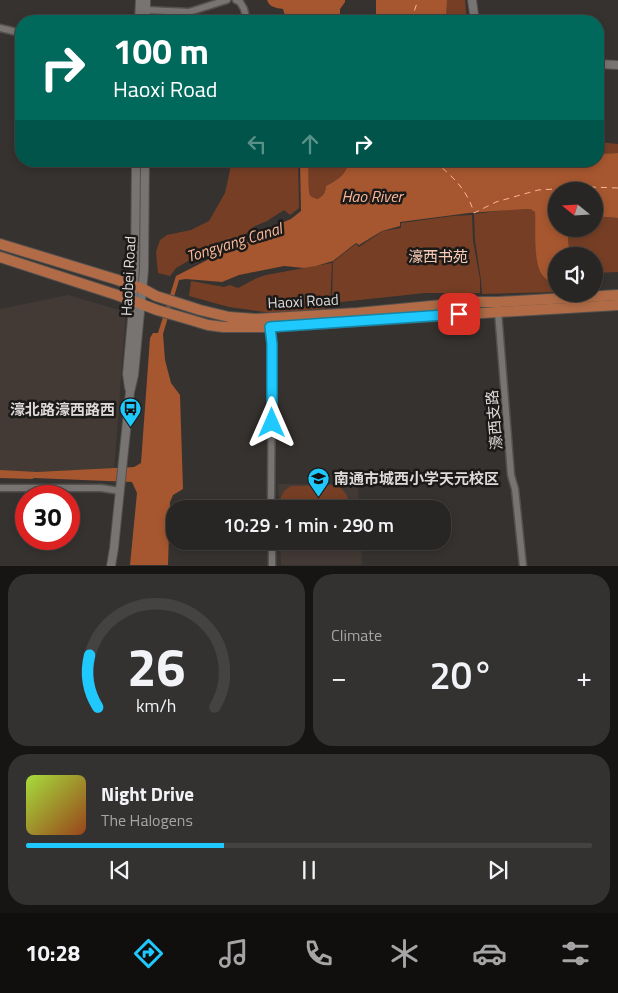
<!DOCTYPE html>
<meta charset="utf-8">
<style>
body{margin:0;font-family:"Titillium Web","Noto Sans SC",sans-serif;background:#343231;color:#f1f3f6;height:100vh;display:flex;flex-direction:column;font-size:19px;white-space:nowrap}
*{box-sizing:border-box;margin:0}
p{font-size:16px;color:#a5a5a6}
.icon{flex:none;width:28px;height:28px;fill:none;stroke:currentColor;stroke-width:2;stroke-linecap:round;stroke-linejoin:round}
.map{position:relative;height:566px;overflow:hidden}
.panel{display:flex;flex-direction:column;gap:8px;padding:8px;background:#161514;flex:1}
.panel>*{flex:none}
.guide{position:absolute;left:15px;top:15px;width:589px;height:152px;border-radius:20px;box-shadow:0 2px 8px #0003,0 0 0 1px #444341;background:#00695c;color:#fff;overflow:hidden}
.needle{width:32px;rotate:288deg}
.fabs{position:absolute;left:548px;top:182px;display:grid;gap:10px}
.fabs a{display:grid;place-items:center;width:55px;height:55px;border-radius:50%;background:#282624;box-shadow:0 2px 8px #0003,0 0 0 1px #444341;font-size:25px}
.speed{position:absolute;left:15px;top:485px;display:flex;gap:10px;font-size:25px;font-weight:700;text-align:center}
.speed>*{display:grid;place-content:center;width:65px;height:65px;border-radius:50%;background:#282624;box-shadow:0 2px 8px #0003,0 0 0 1px #444341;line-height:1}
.speed .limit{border:8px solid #d22;background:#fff;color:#111}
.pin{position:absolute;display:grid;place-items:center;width:42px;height:42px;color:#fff;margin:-21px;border-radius:10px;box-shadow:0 2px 8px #0006}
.me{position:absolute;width:55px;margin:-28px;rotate:0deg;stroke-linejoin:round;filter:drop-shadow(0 0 4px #0008)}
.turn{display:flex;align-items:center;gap:18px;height:105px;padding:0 15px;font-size:22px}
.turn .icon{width:65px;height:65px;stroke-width:2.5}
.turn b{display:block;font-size:35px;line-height:42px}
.lanes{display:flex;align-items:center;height:48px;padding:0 15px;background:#0003;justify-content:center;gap:25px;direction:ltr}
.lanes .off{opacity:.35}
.big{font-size:38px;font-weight:600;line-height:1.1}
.panel .widget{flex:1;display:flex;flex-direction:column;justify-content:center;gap:8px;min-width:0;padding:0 18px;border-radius:20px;background:#343231}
.panel .dial{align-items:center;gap:0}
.dial svg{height:130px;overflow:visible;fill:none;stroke:#444341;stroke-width:7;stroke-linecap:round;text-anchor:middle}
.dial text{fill:#f1f3f6;stroke:none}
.song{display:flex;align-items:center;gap:15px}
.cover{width:60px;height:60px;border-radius:8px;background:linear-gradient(135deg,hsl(80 70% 55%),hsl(20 70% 35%))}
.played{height:5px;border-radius:2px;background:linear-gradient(90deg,#1fc9fd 35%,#444341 35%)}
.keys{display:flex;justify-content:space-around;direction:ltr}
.heat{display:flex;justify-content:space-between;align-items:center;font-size:28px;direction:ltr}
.panel .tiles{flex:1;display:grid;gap:8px;grid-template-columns:1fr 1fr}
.widget:last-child{grid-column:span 2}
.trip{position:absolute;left:166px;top:500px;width:285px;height:50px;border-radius:20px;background:#282624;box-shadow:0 2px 8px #0003,0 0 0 1px #444341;font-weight:600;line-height:50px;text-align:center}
.menu{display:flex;height:80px;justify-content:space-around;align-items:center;background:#100f0e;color:#a5a5a6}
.menu .icon{width:35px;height:35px}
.menu .selected{color:#1fc9fd}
.menu b{font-size:22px;color:#f1f3f6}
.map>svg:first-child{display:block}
.built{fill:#433a35}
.green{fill:#763f25}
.water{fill:#a6572f}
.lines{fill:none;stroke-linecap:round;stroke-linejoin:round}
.ferry{stroke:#fab798;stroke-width:1;stroke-dasharray:6 5;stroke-linecap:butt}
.minor-casing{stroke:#53504e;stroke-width:9}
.tertiary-casing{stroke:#53504e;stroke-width:10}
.primary-casing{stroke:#53504e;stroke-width:12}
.minor{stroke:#787472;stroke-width:6}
.tertiary{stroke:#787472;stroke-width:8}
.primary{stroke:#b16c47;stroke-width:10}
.route-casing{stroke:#1483a4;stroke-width:12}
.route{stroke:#1fc9fd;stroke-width:9}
.labels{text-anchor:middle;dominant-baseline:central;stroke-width:5;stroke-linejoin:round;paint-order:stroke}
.park-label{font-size:15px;fill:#f9ccb7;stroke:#1c1a19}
.street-label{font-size:15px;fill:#dddad9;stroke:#1c1a19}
.poi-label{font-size:15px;font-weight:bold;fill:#dddad9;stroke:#1c1a19;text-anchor:end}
.water-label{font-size:16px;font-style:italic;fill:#fab798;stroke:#1c1a19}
</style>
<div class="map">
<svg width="618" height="566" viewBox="0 0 618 566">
<rect width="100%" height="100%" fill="#363230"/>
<!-- built -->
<g class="built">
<polygon points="68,295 126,312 114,471 0,473 0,309"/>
<polygon points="278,484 358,484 359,509 279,509"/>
<polygon points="280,541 361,541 362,565 281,565"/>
</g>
<!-- green -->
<g class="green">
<polygon points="447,0 465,0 466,11 468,21 446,21"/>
<polygon points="598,142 618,144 618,153 598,154"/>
<polygon points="234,161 298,161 299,208 290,215 284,210 267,221 253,227 235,244 212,247 176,268 170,276 158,273 156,252 160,240 167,235 191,230 209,221 225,193 231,166"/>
<path d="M 308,161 L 350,161 C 344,176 339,179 326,186 C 325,193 324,195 318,199 C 315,198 312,198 310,195 C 308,192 309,167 308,161 Z"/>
<polygon points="515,209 530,209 535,212 536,253 549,281 556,281 556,292 482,294 481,280 475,240 474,214"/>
<polygon points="472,215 473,241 480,279 480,293 425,293 332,303 333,262 356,244 359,247 383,231 401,228 401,223 453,216"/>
<polygon points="594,216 618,218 618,272 594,273 594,256 570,256 568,239 569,229 594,229"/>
<polygon points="332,263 330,308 273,313 229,307 189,296 191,281 224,287 230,285 238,288 257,278 266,275"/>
<path d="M 337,485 C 347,494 349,495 348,509 L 281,509 L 280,505 L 281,497 L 285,490 L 291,486 Z"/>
</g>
<!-- water -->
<g class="water">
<path d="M 267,0 L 345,0 L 345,2 L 340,9 L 340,21 L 286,21 L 286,19 L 283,9 C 276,8 269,7 267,0 Z"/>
<polygon points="376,0 447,0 446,21 376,21"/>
<path d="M 618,153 L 618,218 L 594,216 L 594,191 L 556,191 L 556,229 L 569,229 L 568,239 L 570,256 L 556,256 L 556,281 C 552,281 548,281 545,278 C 532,267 536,228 535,212 L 530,209 L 525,209 L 469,213 L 400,222 L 400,226 L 382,231 L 359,245 L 356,243 L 333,261 L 316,266 L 304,268 L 284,266 L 239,275 L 222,282 L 186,279 L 179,280 L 163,334 L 165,360 L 171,383 L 180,395 L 183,489 L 173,495 L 170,502 L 168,565 L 130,565 L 137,493 L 132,482 L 34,478 L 32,479 L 0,478 L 0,470 L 37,472 L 134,467 L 141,463 L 150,338 L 153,333 L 158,333 L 176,276 L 217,255 L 240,247 L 267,229 L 291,219 L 301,211 L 300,161 L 308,161 C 309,167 308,192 310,195 C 312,198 315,198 318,199 C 324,195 325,193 326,186 C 339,179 344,176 350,161 L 598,161 L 598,154 Z"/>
</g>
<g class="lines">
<!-- ferry -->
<g class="ferry">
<polyline points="411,21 418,0"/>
<path d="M 434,161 C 453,177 467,189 474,213 L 496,202 L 538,190 L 590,187 L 618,188"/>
</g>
<defs>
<g id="minor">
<polyline points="236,0 240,2 244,9 247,21"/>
<polyline points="146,10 189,12 227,0"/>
<polyline points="0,28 21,33"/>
<polyline points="498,311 511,475 515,489 523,566"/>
<polyline points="270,327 272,344 271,509"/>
<polyline points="0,488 101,488 120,491"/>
<polyline points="272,541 272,566"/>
</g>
<g id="tertiary">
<polyline points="472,0 475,21"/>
<polyline points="139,21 140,0"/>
<polyline points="146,21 146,0"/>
<polyline points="598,64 618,65"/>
<polyline points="129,388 127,374 132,319 135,267 136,161"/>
<polyline points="111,566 114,548 130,392 134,375 144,270 145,161"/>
</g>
<g id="primary">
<polyline points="0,244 118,280 143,289 156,296 200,310 229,317 256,319 357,313 474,302 498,302 618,295"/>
<polyline points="0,257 117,295 157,310 181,317 208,325 223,327 270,327 498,312 618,305"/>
</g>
</defs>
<!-- minor casing -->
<use href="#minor" class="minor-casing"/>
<!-- tertiary casing -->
<use href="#tertiary" class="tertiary-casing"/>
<!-- primary casing -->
<use href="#primary" class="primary-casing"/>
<!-- minor -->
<use href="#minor" class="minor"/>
<!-- tertiary -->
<use href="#tertiary" class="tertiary"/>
<!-- primary -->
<use href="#primary" class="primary"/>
</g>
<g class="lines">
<defs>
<polyline id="route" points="272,423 272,344 270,327 459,314"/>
</defs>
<!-- route casing -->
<use href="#route" class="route-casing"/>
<!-- route -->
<use href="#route" class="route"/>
</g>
<!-- icons -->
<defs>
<symbol id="bus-pin" viewBox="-11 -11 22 30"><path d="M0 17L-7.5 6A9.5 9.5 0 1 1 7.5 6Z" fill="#1fc9fd" stroke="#1c1a19"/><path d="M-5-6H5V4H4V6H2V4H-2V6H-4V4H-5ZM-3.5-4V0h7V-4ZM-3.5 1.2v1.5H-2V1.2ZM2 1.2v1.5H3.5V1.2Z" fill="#111"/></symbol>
<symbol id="school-pin" viewBox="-11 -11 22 30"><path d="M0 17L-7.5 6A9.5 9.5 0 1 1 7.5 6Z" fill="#1fc9fd" stroke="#1c1a19"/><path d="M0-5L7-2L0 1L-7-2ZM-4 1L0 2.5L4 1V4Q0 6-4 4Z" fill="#111"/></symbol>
</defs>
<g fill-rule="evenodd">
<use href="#bus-pin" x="118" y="396" width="25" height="34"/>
<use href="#school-pin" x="306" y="466" width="25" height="34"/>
</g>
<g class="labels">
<!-- park labels -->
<g class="park-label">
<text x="438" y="256">濠西书苑</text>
</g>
<!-- street labels -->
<g class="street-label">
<text transform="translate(128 276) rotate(-87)">Haobei Road</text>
<text transform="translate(303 301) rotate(-3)">Haoxi Road</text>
<text transform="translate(494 420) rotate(-95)">濠西支路</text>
</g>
<!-- poi labels -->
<g class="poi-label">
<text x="115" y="409">濠北路濠西路西</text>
<text x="334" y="478" text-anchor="start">南通市城西小学天元校区</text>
</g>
<!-- water labels -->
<g class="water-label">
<text x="372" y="196">Hao River</text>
<text transform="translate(234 242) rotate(-17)">Tongyang Canal</text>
</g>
</g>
</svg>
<div class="fabs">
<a><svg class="needle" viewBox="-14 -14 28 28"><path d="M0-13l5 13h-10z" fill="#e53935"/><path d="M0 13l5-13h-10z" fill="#a5a5a6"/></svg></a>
<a><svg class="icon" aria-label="sound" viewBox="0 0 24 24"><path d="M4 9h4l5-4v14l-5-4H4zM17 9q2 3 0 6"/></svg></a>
</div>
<div class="speed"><div class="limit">30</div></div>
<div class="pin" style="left:459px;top:314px;background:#d93025"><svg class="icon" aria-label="arrive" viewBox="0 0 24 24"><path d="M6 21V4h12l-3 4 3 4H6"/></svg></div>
<svg class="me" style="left:272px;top:423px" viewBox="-20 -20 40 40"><path d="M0-17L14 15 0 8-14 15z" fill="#1fc9fd" stroke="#fff" stroke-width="4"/></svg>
<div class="trip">10:29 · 1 min · 290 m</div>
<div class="guide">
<div class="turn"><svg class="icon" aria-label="right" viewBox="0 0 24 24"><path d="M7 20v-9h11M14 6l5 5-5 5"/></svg><div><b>100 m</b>Haoxi Road</div></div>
<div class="lanes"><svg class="icon off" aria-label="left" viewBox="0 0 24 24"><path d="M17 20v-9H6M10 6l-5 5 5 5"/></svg><svg class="icon off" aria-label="ahead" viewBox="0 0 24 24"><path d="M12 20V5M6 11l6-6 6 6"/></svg><svg class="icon" aria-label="right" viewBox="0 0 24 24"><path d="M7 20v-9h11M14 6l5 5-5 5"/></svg></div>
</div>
</div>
<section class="panel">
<div class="tiles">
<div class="widget dial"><svg viewBox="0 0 100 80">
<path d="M14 69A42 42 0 1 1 86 69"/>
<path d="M14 69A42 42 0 0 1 9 37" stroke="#1fc9fd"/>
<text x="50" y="56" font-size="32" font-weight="700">26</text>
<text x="50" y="72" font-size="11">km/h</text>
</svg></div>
<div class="widget"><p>Climate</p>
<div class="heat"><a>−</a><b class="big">20°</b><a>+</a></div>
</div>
<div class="widget">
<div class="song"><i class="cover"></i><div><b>Night Drive</b><p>The Halogens</p></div></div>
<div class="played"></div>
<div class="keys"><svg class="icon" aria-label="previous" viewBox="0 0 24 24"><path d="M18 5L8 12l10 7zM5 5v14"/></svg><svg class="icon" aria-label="pause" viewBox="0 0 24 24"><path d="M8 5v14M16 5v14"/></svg><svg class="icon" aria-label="next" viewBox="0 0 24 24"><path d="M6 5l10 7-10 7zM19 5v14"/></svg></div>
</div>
</div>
</section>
<nav class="menu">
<b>10:28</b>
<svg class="icon selected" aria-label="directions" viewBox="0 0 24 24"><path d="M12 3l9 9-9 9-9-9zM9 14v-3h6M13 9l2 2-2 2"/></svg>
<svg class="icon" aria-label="music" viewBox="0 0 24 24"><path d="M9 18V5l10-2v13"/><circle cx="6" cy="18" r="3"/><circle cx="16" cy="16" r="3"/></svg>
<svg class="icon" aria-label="phone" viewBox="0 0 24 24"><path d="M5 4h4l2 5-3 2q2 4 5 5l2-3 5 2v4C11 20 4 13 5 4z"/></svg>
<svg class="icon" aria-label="climate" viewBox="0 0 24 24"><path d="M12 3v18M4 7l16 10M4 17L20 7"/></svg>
<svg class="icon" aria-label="car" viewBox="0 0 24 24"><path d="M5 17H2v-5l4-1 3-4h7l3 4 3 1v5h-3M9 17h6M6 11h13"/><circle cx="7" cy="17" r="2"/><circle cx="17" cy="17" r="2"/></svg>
<svg class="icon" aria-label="filters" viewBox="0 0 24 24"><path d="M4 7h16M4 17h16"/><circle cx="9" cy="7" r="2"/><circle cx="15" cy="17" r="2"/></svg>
</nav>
